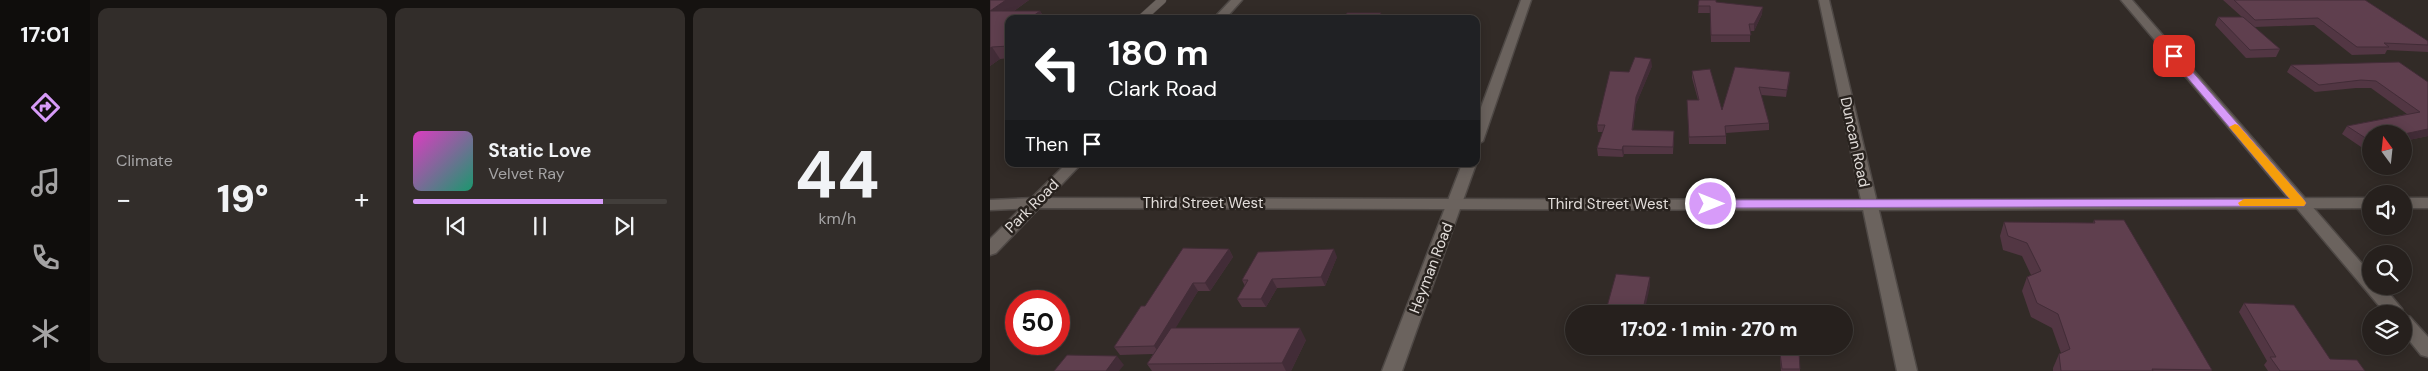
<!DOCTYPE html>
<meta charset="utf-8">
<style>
body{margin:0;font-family:"DM Sans",sans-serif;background:#322d2a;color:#f1f3f6;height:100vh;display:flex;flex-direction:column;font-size:19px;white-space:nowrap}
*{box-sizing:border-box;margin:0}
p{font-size:16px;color:#a4a3a4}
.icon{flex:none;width:28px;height:28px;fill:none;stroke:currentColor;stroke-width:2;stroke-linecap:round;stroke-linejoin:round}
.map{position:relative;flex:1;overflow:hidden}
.panel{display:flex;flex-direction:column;gap:8px;padding:8px;background:#151210;width:900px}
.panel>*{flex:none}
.banner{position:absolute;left:15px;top:15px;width:475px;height:152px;border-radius:10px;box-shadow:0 2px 12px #0003,0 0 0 1px #423e3b;background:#202124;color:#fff;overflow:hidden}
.needle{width:32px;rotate:345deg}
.tools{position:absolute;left:1372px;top:125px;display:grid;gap:10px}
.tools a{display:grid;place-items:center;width:50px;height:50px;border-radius:50%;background:#26201d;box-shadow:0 2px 12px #0003,0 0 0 1px #423e3b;font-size:25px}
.speed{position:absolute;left:15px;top:290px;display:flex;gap:10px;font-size:25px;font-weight:700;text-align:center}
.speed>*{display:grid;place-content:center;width:65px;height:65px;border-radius:50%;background:#26201d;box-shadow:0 2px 12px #0003,0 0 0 1px #423e3b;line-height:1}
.speed .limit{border:8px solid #d22;background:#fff;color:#111}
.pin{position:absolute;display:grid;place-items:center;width:42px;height:42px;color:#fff;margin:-21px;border-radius:10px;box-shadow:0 2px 8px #0006}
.me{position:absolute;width:55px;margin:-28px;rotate:90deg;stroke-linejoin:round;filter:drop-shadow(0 0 4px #0008)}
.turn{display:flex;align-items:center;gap:18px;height:105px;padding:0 20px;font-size:22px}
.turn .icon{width:65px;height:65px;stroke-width:2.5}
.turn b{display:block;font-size:35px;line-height:42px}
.then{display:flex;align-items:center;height:48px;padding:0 20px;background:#0003;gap:10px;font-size:19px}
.big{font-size:38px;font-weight:800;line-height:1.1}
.panel .card{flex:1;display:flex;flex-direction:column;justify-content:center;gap:8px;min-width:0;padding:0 18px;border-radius:10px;background:#322d2a}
.panel .dial{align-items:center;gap:0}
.dial b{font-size:65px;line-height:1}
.song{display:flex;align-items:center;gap:15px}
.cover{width:60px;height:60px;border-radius:8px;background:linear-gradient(135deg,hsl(310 70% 55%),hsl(160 70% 35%))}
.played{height:5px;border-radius:2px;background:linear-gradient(90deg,#d79bf9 75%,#423e3b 75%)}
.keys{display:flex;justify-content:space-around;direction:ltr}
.heat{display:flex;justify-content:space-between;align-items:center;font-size:28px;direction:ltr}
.panel .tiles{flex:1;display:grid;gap:8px;grid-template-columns:repeat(3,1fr)}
.trip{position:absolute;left:575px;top:305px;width:288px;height:50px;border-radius:25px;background:#26201d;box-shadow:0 2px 12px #0003,0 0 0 1px #423e3b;font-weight:800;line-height:50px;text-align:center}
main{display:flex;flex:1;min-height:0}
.dock{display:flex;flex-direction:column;width:90px;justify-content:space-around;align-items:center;background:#0f0d0c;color:#a4a3a4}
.dock .icon{width:35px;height:35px}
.dock .on{color:#d79bf9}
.dock b{font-size:22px;color:#f1f3f6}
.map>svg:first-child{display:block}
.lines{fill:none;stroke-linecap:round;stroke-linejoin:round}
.lane-casing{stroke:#4e4845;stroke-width:9}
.street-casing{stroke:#4e4845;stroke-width:3}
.secondary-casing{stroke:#4e4845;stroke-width:3}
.lane{stroke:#6b635e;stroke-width:8}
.street{fill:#6b635e;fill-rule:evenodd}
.secondary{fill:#6b635e;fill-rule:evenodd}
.wall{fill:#523643}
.shaded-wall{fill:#422c37}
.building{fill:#5f3f4e;stroke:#422c37}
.route{fill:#d79bf9;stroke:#8c65a2}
.slow{fill:#f59e0b}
.labels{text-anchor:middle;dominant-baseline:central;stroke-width:5;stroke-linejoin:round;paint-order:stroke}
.street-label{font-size:15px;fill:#e2ddda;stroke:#28221e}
</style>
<main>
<nav class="dock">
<b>17:01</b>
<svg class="icon on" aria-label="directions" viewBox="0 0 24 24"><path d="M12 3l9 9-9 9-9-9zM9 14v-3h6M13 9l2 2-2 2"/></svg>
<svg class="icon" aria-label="music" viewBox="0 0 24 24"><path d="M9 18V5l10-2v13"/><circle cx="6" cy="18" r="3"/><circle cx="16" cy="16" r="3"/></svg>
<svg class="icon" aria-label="phone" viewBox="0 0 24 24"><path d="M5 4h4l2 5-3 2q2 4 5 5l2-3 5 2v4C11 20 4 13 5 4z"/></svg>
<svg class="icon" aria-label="climate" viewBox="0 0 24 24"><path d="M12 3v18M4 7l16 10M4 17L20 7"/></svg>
</nav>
<section class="panel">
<div class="tiles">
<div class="card"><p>Climate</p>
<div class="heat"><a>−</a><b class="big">19°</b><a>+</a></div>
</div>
<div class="card">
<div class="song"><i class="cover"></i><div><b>Static Love</b><p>Velvet Ray</p></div></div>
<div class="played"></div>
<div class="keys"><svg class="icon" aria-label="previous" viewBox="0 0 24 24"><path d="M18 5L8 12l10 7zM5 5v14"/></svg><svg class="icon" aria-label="pause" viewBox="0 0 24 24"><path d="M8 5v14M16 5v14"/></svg><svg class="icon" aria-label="next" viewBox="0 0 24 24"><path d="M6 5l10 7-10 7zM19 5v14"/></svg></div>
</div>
<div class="card dial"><b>44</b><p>km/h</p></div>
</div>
</section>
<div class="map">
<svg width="1438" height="371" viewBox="0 0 1438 371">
<rect width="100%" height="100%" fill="#322b27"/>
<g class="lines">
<defs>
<polyline id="lane" points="151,19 172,0"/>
<g id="street">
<polygon points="241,0 252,0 235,19 223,19"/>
<polygon points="531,0 541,0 493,141 486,145 486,121"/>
<polygon points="829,0 839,0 927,371 907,371"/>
<polygon points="1131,0 1142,0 1381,274 1381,286 1393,286 1412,309 1414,315 1420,317 1438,337 1438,357 1431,355 1414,334 1414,314 1396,314"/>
<polygon points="76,164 91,164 6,253 0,255 0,239"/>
<polygon points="472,164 486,164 412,371 392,371"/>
</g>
<g id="secondary">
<polygon points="45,198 879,200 1381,198 1381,208 879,210 45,208 0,210 0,200"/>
<rect x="1414" y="198" width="24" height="10"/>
</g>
</defs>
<!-- lane casing -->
<use href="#lane" class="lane-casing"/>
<!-- street casing -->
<use href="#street" class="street-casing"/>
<!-- secondary casing -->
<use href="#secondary" class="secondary-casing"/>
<!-- lane -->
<use href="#lane" class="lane"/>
<!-- street -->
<use href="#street" class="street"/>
<!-- secondary -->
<use href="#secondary" class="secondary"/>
</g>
<!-- wall -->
<g class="wall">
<polygon points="0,0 39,0 24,11 50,11 55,19 19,19 19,58 10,59 0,66"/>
<polygon points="709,0 726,2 772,14 764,31 760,31 760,42 721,42 720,13 708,13"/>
<polygon points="1233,0 1375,0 1438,41 1438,52 1397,50 1395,54 1362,55 1324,25 1264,27 1290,49 1286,57 1256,58 1225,25 1228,17 1252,17"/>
<polygon points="1301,65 1438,82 1438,136 1414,141 1414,134 1381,134 1381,147 1374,149 1352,134 1357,126 1417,114 1381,88 1366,88 1325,92 1297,72"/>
<polygon points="662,66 646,104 643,130 684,131 683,154 634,154 633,157 608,156 607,148 613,132 608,132 607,125 639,72"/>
<polygon points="745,67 800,72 796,97 771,95 779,123 779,130 736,133 736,144 699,144 697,100 708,100 702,78 702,71 732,110"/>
<polygon points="1104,220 1222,370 1221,371 1063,371 1063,368 1069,354 1071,353 1062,328 1041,317 1032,291 1037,277 1041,275 1032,256 1013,250 1010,236 1014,222 1103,223"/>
<polygon points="239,249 243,257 220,291 208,291 185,328 316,340 301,371 162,371 157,364 163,354 130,355 124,347 155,306"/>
<polygon points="347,257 335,286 287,288 276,307 252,307 247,299 255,286 252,280"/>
<polygon points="1254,303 1340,359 1375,371 1278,371 1274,365 1277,361 1249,312"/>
<polygon points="790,353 810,369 810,371 791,371 790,357"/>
</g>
<!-- shaded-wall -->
<g class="shaded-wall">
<polygon points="16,0 39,0 7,23 0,11"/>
<polygon points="773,7 772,14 764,31 764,24"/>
<polygon points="50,11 55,19 39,19"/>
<polygon points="391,13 392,19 387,19"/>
<polygon points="2,47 10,59 0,66 0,48"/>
<polygon points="661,59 662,66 646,104 642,138 642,130 646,97"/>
<polygon points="800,72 800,79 796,97 797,90"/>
<polygon points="1438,129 1438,136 1414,141 1414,134"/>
<polygon points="1381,140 1381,147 1374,149 1380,141"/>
<polygon points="633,146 634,154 633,157 632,150"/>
<polygon points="239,249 243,257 220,291 215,283"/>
<polygon points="344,249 347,257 335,286 331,277"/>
<polygon points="660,277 660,286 654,314 652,314"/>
<polygon points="282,279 287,288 276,307 271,299"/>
<polygon points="203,283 208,291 170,354 164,346"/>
<polygon points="310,328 316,340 301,371 296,371 292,363"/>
<polygon points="127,356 134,365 129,371 116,371"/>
</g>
<!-- building -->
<g class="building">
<polygon points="0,0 16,0 0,11"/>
<polygon points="709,0 726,0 726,2 773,7 764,24 759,24 761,35 721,35 720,6 708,6"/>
<polygon points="1244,0 1375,0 1438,41 1438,45 1394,43 1399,47 1367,47 1328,18 1265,20"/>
<polygon points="0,11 50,11 39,19 19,19 19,46 2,47 0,48"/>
<polygon points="357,13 391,13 387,19 353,19"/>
<polygon points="1228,17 1253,17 1290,49 1260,50"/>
<polygon points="645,57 661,59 646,97 642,130 684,131 683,147 633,146 632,150 607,148 615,125 607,125 620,71 639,72"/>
<polygon points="1409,62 1438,82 1438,129 1414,134 1381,134 1381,140 1380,141 1357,126 1430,112 1386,81 1371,80 1329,85 1301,65"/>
<polygon points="745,67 800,72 797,90 769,87 779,123 735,126 736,136 699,137 697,100 709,100 702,71 720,69 732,110"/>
<polygon points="1104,220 1134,220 1222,370 1162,369 1163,371 1071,371 1069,354 1080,349 1068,314 1047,303 1037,277 1051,271 1037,243 1018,236 1014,222 1105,223"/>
<polygon points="193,248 239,249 215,283 203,283 164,346 124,347 151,306 155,306"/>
<polygon points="344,249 331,277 282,279 271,299 247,299 258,280 252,280 268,252"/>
<polygon points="626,274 660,277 652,314 615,314"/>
<polygon points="1254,303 1304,305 1340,359 1367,360 1375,371 1290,371 1280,357 1286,357"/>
<polygon points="181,328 310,328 292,363 157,364"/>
<polygon points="809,352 810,369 792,369 790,353"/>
<polygon points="77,355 127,356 116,371 64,371"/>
</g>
<!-- route -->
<polygon class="route" points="1181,54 1187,54 1314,200 1316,203 1314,206 721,208 716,204 721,200 1300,199 1181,58"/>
<!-- slow -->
<polygon class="slow" points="1245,124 1248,125 1314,200 1316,203 1314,206 1250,206 1248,203 1254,199 1300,199 1241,129 1239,127"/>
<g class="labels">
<!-- street labels -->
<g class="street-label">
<text transform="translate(865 142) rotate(78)">Duncan Road</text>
<text x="213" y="203">Third Street West</text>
<text x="618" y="204">Third Street West</text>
<text transform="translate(42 206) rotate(-45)">Park Road</text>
<text transform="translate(441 268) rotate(-69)">Heyman Road</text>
</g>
</g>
</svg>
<div class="tools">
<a><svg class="needle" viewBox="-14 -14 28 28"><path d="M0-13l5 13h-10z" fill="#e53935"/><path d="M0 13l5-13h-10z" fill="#a4a3a4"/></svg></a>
<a><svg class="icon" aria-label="sound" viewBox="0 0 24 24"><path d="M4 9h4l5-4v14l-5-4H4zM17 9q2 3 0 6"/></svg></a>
<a><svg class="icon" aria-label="search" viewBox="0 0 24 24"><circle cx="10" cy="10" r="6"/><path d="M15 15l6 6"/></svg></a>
<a><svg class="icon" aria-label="layers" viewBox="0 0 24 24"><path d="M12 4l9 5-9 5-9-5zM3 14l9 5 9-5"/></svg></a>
</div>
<div class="speed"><div class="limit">50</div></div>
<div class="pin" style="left:1184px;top:56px;background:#d93025"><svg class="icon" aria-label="arrive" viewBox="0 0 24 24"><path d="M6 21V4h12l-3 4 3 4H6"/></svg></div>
<svg class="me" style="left:721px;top:204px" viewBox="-20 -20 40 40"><circle r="17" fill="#d79bf9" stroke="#fff" stroke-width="3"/><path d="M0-11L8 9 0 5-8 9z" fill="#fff"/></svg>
<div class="trip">17:02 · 1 min · 270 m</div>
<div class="banner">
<div class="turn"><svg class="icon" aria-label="left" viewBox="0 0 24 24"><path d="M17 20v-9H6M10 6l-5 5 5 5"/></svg><div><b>180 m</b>Clark Road</div></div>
<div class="then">Then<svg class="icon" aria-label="arrive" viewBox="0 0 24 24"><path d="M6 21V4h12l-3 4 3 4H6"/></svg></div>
</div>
</div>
</main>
